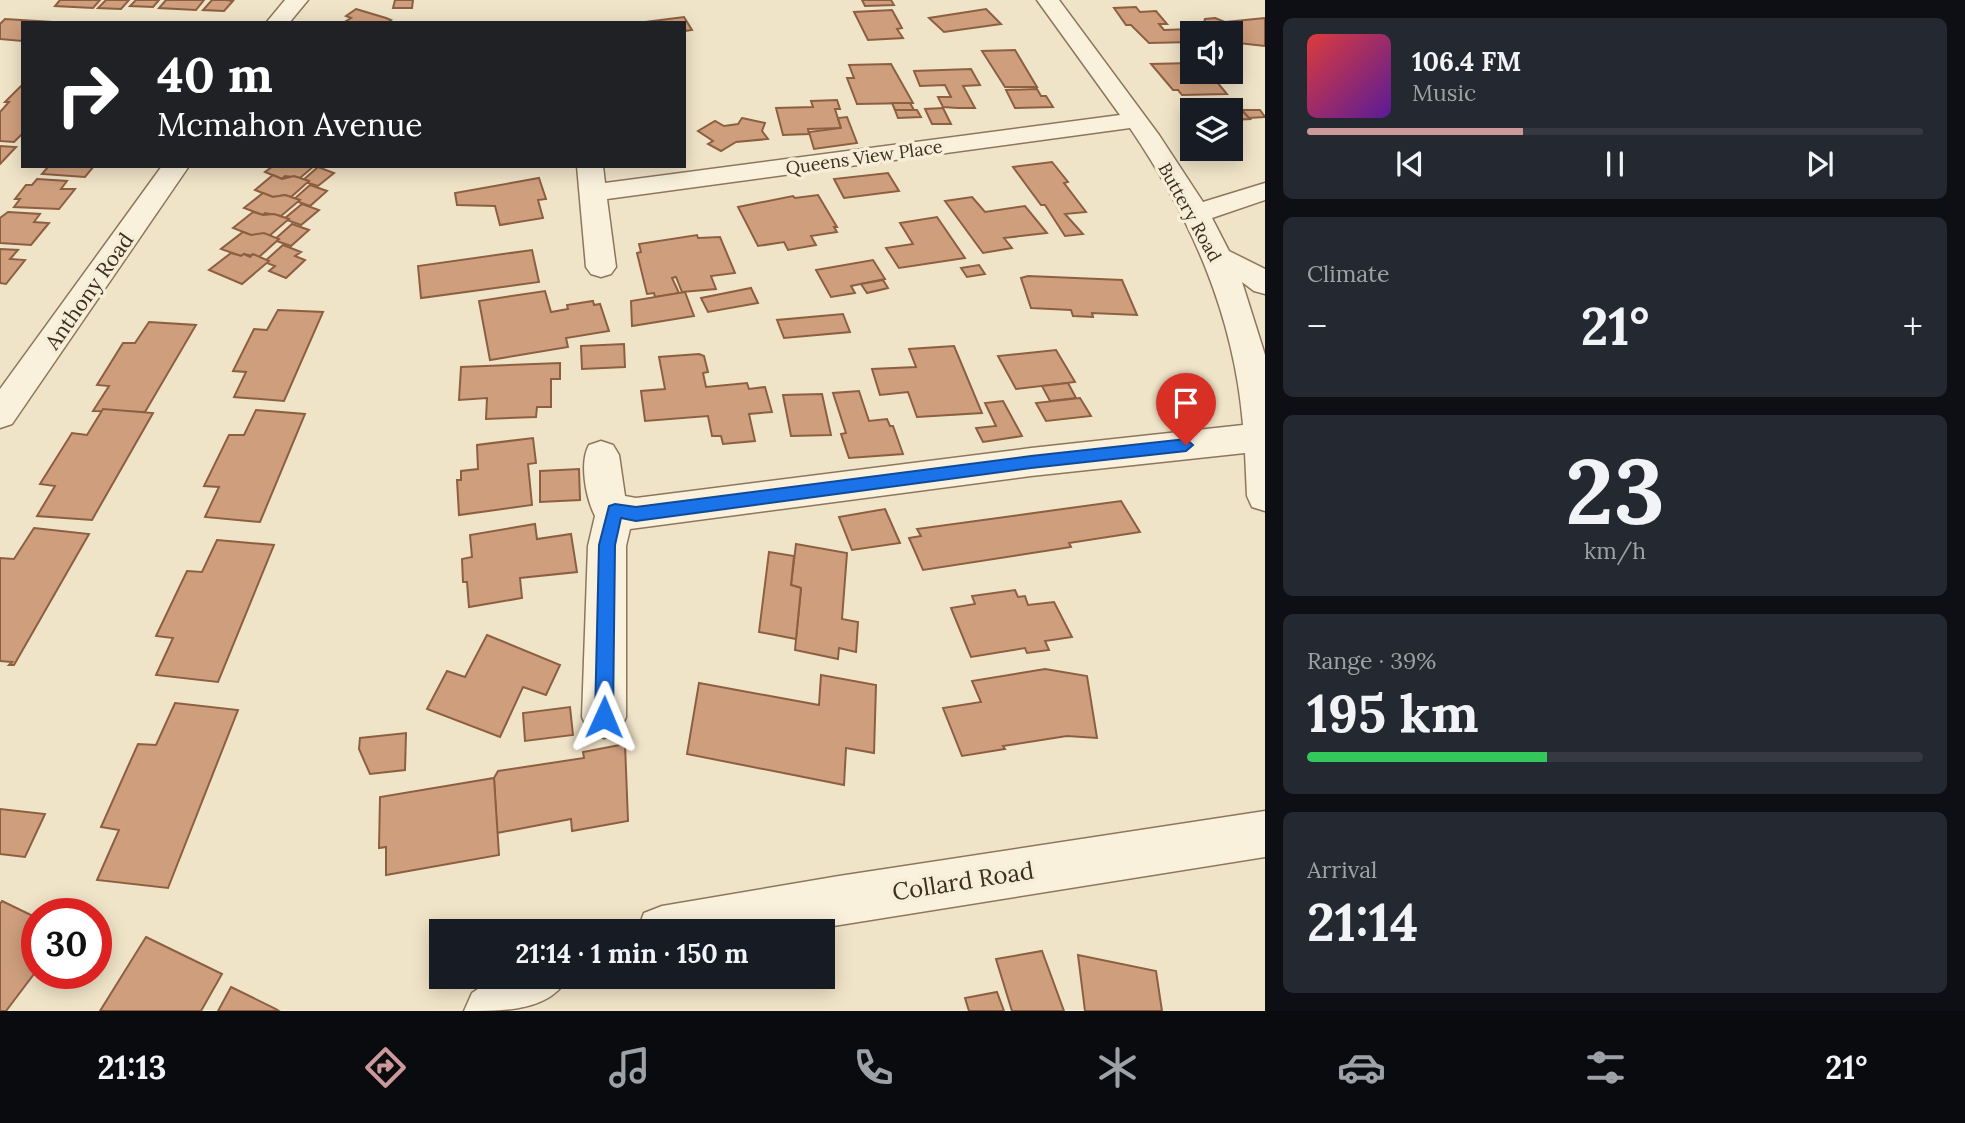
<!DOCTYPE html>
<meta charset="utf-8">
<style>
body{margin:0;font-family:Lora,serif;background:#242831;color:#f1f3f6;height:100vh;display:flex;flex-direction:column;font-size:26px;white-space:nowrap}
*{box-sizing:border-box;margin:0}
p{font-size:23px;color:#9ea1a6}
.icon{flex:none;width:38px;height:38px;fill:none;stroke:currentColor;stroke-width:2;stroke-linecap:round;stroke-linejoin:round}
.map{position:relative;flex:1;overflow:hidden}
.details{display:flex;flex-direction:column;gap:18px;padding:18px;background:#0d0f14;width:700px}
.details>*{flex:none}
.hud{position:absolute;left:21px;top:21px;width:665px;height:147px;border-radius:0px;box-shadow:0 4px 18px #0003;background:#202124;color:#fff;overflow:hidden}
.fabs{position:absolute;left:1180px;top:21px;display:grid;gap:14px}
.fabs a{display:grid;place-items:center;width:63px;height:63px;border-radius:0px;background:#171b24;box-shadow:0 4px 18px #0003;font-size:35px}
.speed{position:absolute;left:21px;top:898px;display:flex;gap:14px;font-size:35px;font-weight:700;text-align:center}
.speed>*{display:grid;place-content:center;width:91px;height:91px;border-radius:50%;background:#171b24;box-shadow:0 4px 18px #0003;line-height:1}
.speed .limit{border:10px solid #d22;background:#fff;color:#111}
.pin{position:absolute;display:grid;place-items:center;width:60px;height:60px;color:#fff;margin:-72px -30px;border-radius:50% 50% 50% 0;rotate:-45deg;box-shadow:0 0 7px #0007}
.pin .icon{rotate:45deg}
.me{position:absolute;width:77px;margin:-38px;rotate:1deg;stroke-linejoin:round;filter:drop-shadow(0 0 5px #0008)}
.turn{display:flex;align-items:center;gap:24px;height:147px;padding:0 21px;font-size:32px}
.turn .icon{width:91px;height:91px;stroke-width:2.5}
.turn b{display:block;font-size:49px;line-height:60px}
.big{font-size:52px;font-weight:700;line-height:1.1}
.details .card{flex:1;display:flex;flex-direction:column;justify-content:center;gap:10px;min-width:0;padding:0 24px;border-radius:10px;background:#242831}
.details .dial{align-items:center;gap:0}
.dial b{font-size:91px;line-height:1}
.song{display:flex;align-items:center;gap:21px}
.cover{width:84px;height:84px;border-radius:10px;background:linear-gradient(135deg,hsl(0 70% 55%),hsl(270 70% 35%))}
.played{height:7px;border-radius:4px;background:linear-gradient(90deg,#cc999b 35%,#363941 35%)}
.keys{display:flex;justify-content:space-around;direction:ltr}
.heat{display:flex;justify-content:space-between;align-items:center;font-size:38px;direction:ltr}
.charge{height:10px;border-radius:5px;background:linear-gradient(90deg,#34c759 39%,#363941 0)}
.trip{position:absolute;left:429px;top:919px;width:406px;height:70px;border-radius:0px;background:#171b24;box-shadow:0 4px 18px #0003;font-weight:700;line-height:70px;text-align:center}
.dock{display:flex;height:112px;justify-content:space-around;align-items:center;background:#090b0e;color:#9ea1a6}
.dock .icon{width:49px;height:49px}
.dock .current{color:#cc999b}
.dock b{font-size:32px;color:#f1f3f6}
main{display:flex;flex:1;min-height:0}
.map>svg:first-child{display:block}
.building{fill:#cf9f7d;stroke:#8d5f41;stroke-width:2}
.lines{fill:none;stroke-linecap:round;stroke-linejoin:round}
.street-casing{stroke:#8d765c;stroke-width:3}
.street{fill:#faf1dc;fill-rule:evenodd}
.route{fill:#1a73e8;stroke:#114b97;stroke-width:2}
.labels{text-anchor:middle;dominant-baseline:central;stroke-width:7;stroke-linejoin:round;paint-order:stroke}
.far-street-label{font-size:18px;fill:#3d2e20;stroke:#f7eed8}
.street-label{font-size:21px;fill:#3d2e20;stroke:#f7eed8}
.near-street-label{font-size:24px;fill:#3d2e20;stroke:#f7eed8}
</style>
<main>
<div class="map">
<svg width="1265" height="1011" viewBox="0 0 1265 1011">
<rect width="100%" height="100%" fill="#f0e4c8"/>
<!-- building -->
<g class="building">
<polygon points="60,0 100,0 93,8 55,6"/>
<polygon points="106,0 129,0 121,9 98,8"/>
<polygon points="136,0 159,0 153,7 130,6"/>
<polygon points="166,0 204,0 196,10 159,8"/>
<polygon points="212,0 226,0 233,1 224,11 203,10"/>
<polygon points="395,0 413,0 412,8 393,8"/>
<polygon points="862,0 891,0 894,5 865,6"/>
<polygon points="1136,7 1140,12 1156,11 1167,24 1159,24 1164,30 1191,29 1195,33 1192,33 1192,42 1149,43 1131,25 1126,25 1114,8"/>
<polygon points="356,9 386,18 391,20 387,23 343,23 351,18 346,16"/>
<polygon points="986,9 1001,24 944,32 929,18"/>
<polygon points="892,10 902,28 897,29 903,38 868,40 854,12"/>
<polygon points="684,17 692,30 684,31 684,23 645,22"/>
<polygon points="1215,18 1225,22 1265,18 1265,46 1230,42 1230,33 1215,33 1204,22 1205,19"/>
<polygon points="5,19 69,23 23,23 22,41 0,39 0,24"/>
<polygon points="1015,50 1037,87 1005,87 982,51"/>
<polygon points="1192,63 1192,72 1200,72 1209,82 1217,82 1227,94 1182,95 1178,90 1173,90 1151,64"/>
<polygon points="891,64 913,103 857,104 847,78 854,78 849,65"/>
<polygon points="971,69 980,85 963,86 975,108 958,108 943,107 938,97 951,97 945,85 920,86 914,71"/>
<polygon points="21,86 23,86 23,133 14,142 0,141 0,112 9,102 5,102"/>
<polygon points="1037,89 1041,96 1046,96 1053,107 1015,108 1006,90"/>
<polygon points="837,100 840,109 835,109 841,128 808,129 809,134 783,135 776,108 813,107 811,101"/>
<polygon points="892,103 910,103 914,110 895,110"/>
<polygon points="943,108 951,124 932,124 925,109"/>
<polygon points="895,110 917,110 921,117 898,118"/>
<polygon points="1230,110 1242,110 1250,119 1230,120"/>
<polygon points="1242,110 1260,110 1265,117 1249,118"/>
<polygon points="847,117 857,143 814,149 809,132 841,128 838,118"/>
<polygon points="742,118 765,123 762,131 768,139 736,142 721,151 708,144 713,141 698,131 715,121 724,126 738,124"/>
<polygon points="0,146 16,147 0,164"/>
<polygon points="1052,162 1068,182 1064,183 1086,212 1065,214 1083,234 1065,236 1045,205 1041,205 1013,167"/>
<polygon points="44,166 94,166 85,177 42,174 48,167"/>
<polygon points="273,166 314,166 300,178 285,176 282,179 265,172"/>
<polygon points="318,167 334,173 318,186 302,181"/>
<polygon points="888,173 899,191 844,198 834,179"/>
<polygon points="273,175 282,179 294,176 309,181 291,197 285,195 273,197 255,190"/>
<polygon points="539,178 546,199 538,200 543,218 500,225 495,206 457,205 455,193"/>
<polygon points="37,179 67,181 61,189 75,189 59,209 14,207 20,199 15,199 26,185 32,185"/>
<polygon points="310,185 327,191 310,206 293,200"/>
<polygon points="263,193 273,197 285,195 300,200 281,216 265,213 263,215 244,208"/>
<polygon points="818,195 837,227 834,227 837,232 811,236 816,245 788,250 784,242 758,246 738,207 793,196 795,198"/>
<polygon points="972,197 985,212 1025,206 1047,233 1004,238 1012,248 983,253 945,201"/>
<polygon points="302,204 319,210 301,225 284,219"/>
<polygon points="8,212 40,214 34,222 49,223 31,245 0,243 0,218"/>
<polygon points="253,212 263,215 274,214 289,219 269,236 251,235 233,228"/>
<polygon points="937,217 965,258 899,268 886,248 913,244 900,223"/>
<polygon points="292,224 309,230 291,246 274,240"/>
<polygon points="243,232 251,235 264,233 279,239 259,257 244,254 241,256 221,249"/>
<polygon points="697,235 698,238 720,237 735,273 711,276 716,289 682,292 676,277 672,278 679,293 655,297 654,293 647,294 637,253 641,252 639,244"/>
<polygon points="283,245 301,252 295,256 305,260 286,278 269,271 275,266 264,262"/>
<polygon points="0,249 18,250 10,259 25,260 6,284 0,283"/>
<polygon points="532,250 539,282 421,298 418,266"/>
<polygon points="231,253 241,256 244,254 250,257 253,254 269,261 242,284 209,270"/>
<polygon points="873,260 885,279 851,286 855,293 831,297 816,270"/>
<polygon points="979,265 985,274 967,277 961,268"/>
<polygon points="1028,276 1122,280 1137,315 1092,313 1093,317 1073,316 1071,310 1031,308 1021,278"/>
<polygon points="883,280 888,288 867,293 861,284"/>
<polygon points="751,288 758,303 708,312 701,298"/>
<polygon points="545,291 551,312 568,309 567,305 593,301 594,305 600,304 609,331 566,338 568,347 490,360 479,301"/>
<polygon points="685,292 694,316 632,326 631,301"/>
<polygon points="278,310 323,312 284,401 234,397 246,372 233,371 254,329 267,330"/>
<polygon points="843,314 850,332 784,338 777,320"/>
<polygon points="149,322 196,325 145,412 93,411 109,386 97,385 123,343 135,343"/>
<polygon points="624,344 625,367 582,369 581,346"/>
<polygon points="954,346 982,413 917,417 908,392 880,395 872,369 916,367 909,349"/>
<polygon points="1056,350 1075,382 1016,389 998,356"/>
<polygon points="699,354 704,356 708,372 703,373 706,387 747,383 749,389 765,387 772,412 749,414 755,441 723,444 721,436 712,436 708,416 645,421 641,391 665,389 659,357"/>
<polygon points="560,363 560,379 551,379 551,407 537,407 536,417 486,419 487,398 459,400 461,367"/>
<polygon points="1068,383 1076,398 1050,401 1042,386"/>
<polygon points="859,391 869,421 887,419 890,426 893,426 903,454 849,458 841,434 846,433 833,393"/>
<polygon points="822,394 831,435 791,436 783,395"/>
<polygon points="1080,398 1091,416 1046,421 1036,403"/>
<polygon points="1003,401 1022,436 983,442 976,428 996,426 985,403"/>
<polygon points="103,409 153,413 92,520 37,516 55,486 40,484 72,433 87,435"/>
<polygon points="256,410 305,414 260,522 205,517 219,487 204,486 229,435 244,435"/>
<polygon points="533,438 536,463 528,464 532,505 459,515 457,480 461,480 461,471 478,469 477,445"/>
<polygon points="579,469 580,500 540,502 540,471"/>
<polygon points="1121,501 1140,532 1069,543 1071,547 923,570 909,538 921,536 917,529"/>
<polygon points="885,509 900,543 852,550 839,517"/>
<polygon points="535,524 537,539 571,534 577,572 520,578 522,598 469,607 467,582 463,582 462,559 472,557 470,535"/>
<polygon points="34,528 89,534 14,665 9,665 12,662 0,661 0,558 14,559"/>
<polygon points="217,540 274,545 218,682 156,675 173,638 156,636 187,571 202,572"/>
<polygon points="796,544 847,553 842,619 858,622 856,652 839,648 838,659 795,650 801,588 791,585"/>
<polygon points="769,552 794,556 791,585 801,588 796,639 759,632"/>
<polygon points="1015,590 1018,597 1025,596 1028,605 1054,602 1072,637 1045,641 1049,650 1027,653 1025,648 971,657 951,608 975,604 972,596"/>
<polygon points="487,635 560,665 546,695 523,687 500,737 427,709 447,671 465,677"/>
<polygon points="1045,669 1087,676 1097,738 1067,736 1003,746 1005,749 962,756 943,708 981,702 972,681"/>
<polygon points="821,675 876,685 874,753 846,748 844,785 687,754 699,683 819,705"/>
<polygon points="175,703 238,710 168,888 97,880 119,830 101,827 138,744 156,745"/>
<polygon points="570,707 573,735 525,741 523,713"/>
<polygon points="406,733 405,770 370,774 359,749 360,738"/>
<polygon points="625,744 628,821 572,831 571,819 497,833 494,778 498,771 584,758 583,752"/>
<polygon points="494,778 499,855 386,875 386,847 379,848 380,797"/>
<polygon points="0,809 45,814 25,857 0,854"/>
<polygon points="2,901 37,918 37,970 6,1011 0,1011 0,904"/>
<polygon points="146,937 222,974 201,1011 100,1011"/>
<polygon points="1042,951 1064,1011 1012,1011 996,959"/>
<polygon points="1078,955 1156,971 1162,1011 1085,1011"/>
<polygon points="231,987 276,1009 279,1011 218,1011"/>
<polygon points="997,992 1004,1011 969,1011 965,998"/>
</g>
<g class="lines">
<defs>
<g id="street">
<polygon points="285,0 308,0 289,23 266,23"/>
<path d="M 1037,0 L 1059,0 L 1159,135 L 1203,202 L 1265,183 L 1265,200 L 1212,218 L 1229,251 L 1265,269 L 1265,294 L 1254,291 L 1242,282 L 1265,355 L 1265,511 L 1252,507 L 1247,496 L 1245,453 L 1031,476 L 630,529 L 626,546 L 626,717 L 619,732 L 604,738 L 589,732 L 582,717 L 588,546 L 595,516 C 586,498 579,463 589,445 L 601,441 L 613,445 L 619,455 L 625,496 L 636,498 L 1031,448 L 1243,425 C 1234,315 1191,218 1130,128 L 607,199 L 616,267 L 611,274 L 601,277 L 591,274 L 586,267 L 577,166 L 603,166 L 605,183 L 1120,115 Z"/>
<polygon points="162,166 189,166 12,424 0,428 0,389"/>
<polygon points="1265,811 1265,857 802,931 637,931 644,913 662,906 839,876"/>
<path d="M 497,976 L 569,976 C 550,1011 507,1011 464,1011 L 472,993 Z"/>
</g>
</defs>
<!-- street casing -->
<use href="#street" class="street-casing"/>
<!-- street -->
<use href="#street" class="street"/>
</g>
<!-- route -->
<polygon class="route" points="1186,439 1193,445 1186,451 1031,468 636,521 621,518 615,545 613,717 611,723 604,726 597,723 595,717 599,545 609,506 615,504 636,507 1031,456"/>
<g class="labels">
<!-- far-street labels -->
<g class="far-street-label">
<text transform="translate(864 157) rotate(-8)">Queens View Place</text>
<text transform="translate(1190 212) rotate(61)">Buttery Road</text>
</g>
<!-- street labels -->
<g class="street-label">
<text transform="translate(89 291) rotate(-55)">Anthony Road</text>
</g>
<!-- near-street labels -->
<g class="near-street-label">
<text transform="translate(963 881) rotate(-9)">Collard Road</text>
</g>
</g>
</svg>
<div class="fabs">
<a><svg class="icon" aria-label="sound" viewBox="0 0 24 24"><path d="M4 9h4l5-4v14l-5-4H4zM17 9q2 3 0 6"/></svg></a>
<a><svg class="icon" aria-label="layers" viewBox="0 0 24 24"><path d="M12 4l9 5-9 5-9-5zM3 14l9 5 9-5"/></svg></a>
</div>
<div class="speed"><div class="limit">30</div></div>
<div class="pin" style="left:1186px;top:445px;background:#d93025"><svg class="icon" aria-label="arrive" viewBox="0 0 24 24"><path d="M6 21V4h12l-3 4 3 4H6"/></svg></div>
<svg class="me" style="left:604px;top:717px" viewBox="-20 -20 40 40"><path d="M0-17L14 15 0 8-14 15z" fill="#1a73e8" stroke="#fff" stroke-width="4"/></svg>
<div class="trip">21:14 · 1 min · 150 m</div>
<div class="hud">
<div class="turn"><svg class="icon" aria-label="right" viewBox="0 0 24 24"><path d="M7 20v-9h11M14 6l5 5-5 5"/></svg><div><b>40 m</b>Mcmahon Avenue</div></div>
</div>
</div>
<section class="details">
<div class="card">
<div class="song"><i class="cover"></i><div><b>106.4 FM</b><p>Music</p></div></div>
<div class="played"></div>
<div class="keys"><svg class="icon" aria-label="previous" viewBox="0 0 24 24"><path d="M18 5L8 12l10 7zM5 5v14"/></svg><svg class="icon" aria-label="pause" viewBox="0 0 24 24"><path d="M8 5v14M16 5v14"/></svg><svg class="icon" aria-label="next" viewBox="0 0 24 24"><path d="M6 5l10 7-10 7zM19 5v14"/></svg></div>
</div>
<div class="card"><p>Climate</p>
<div class="heat"><a>−</a><b class="big">21°</b><a>+</a></div>
</div>
<div class="card dial"><b>23</b><p>km/h</p></div>
<div class="card"><p>Range · 39%</p><b class="big">195 km</b><div class="charge"></div></div>
<div class="card"><p>Arrival</p><b class="big">21:14</b></div>
</section>
</main>
<nav class="dock">
<b>21:13</b>
<svg class="icon current" aria-label="directions" viewBox="0 0 24 24"><path d="M12 3l9 9-9 9-9-9zM9 14v-3h6M13 9l2 2-2 2"/></svg>
<svg class="icon" aria-label="music" viewBox="0 0 24 24"><path d="M9 18V5l10-2v13"/><circle cx="6" cy="18" r="3"/><circle cx="16" cy="16" r="3"/></svg>
<svg class="icon" aria-label="phone" viewBox="0 0 24 24"><path d="M5 4h4l2 5-3 2q2 4 5 5l2-3 5 2v4C11 20 4 13 5 4z"/></svg>
<svg class="icon" aria-label="climate" viewBox="0 0 24 24"><path d="M12 3v18M4 7l16 10M4 17L20 7"/></svg>
<svg class="icon" aria-label="car" viewBox="0 0 24 24"><path d="M5 17H2v-5l4-1 3-4h7l3 4 3 1v5h-3M9 17h6M6 11h13"/><circle cx="7" cy="17" r="2"/><circle cx="17" cy="17" r="2"/></svg>
<svg class="icon" aria-label="filters" viewBox="0 0 24 24"><path d="M4 7h16M4 17h16"/><circle cx="9" cy="7" r="2"/><circle cx="15" cy="17" r="2"/></svg>
<b>21°</b>
</nav>
